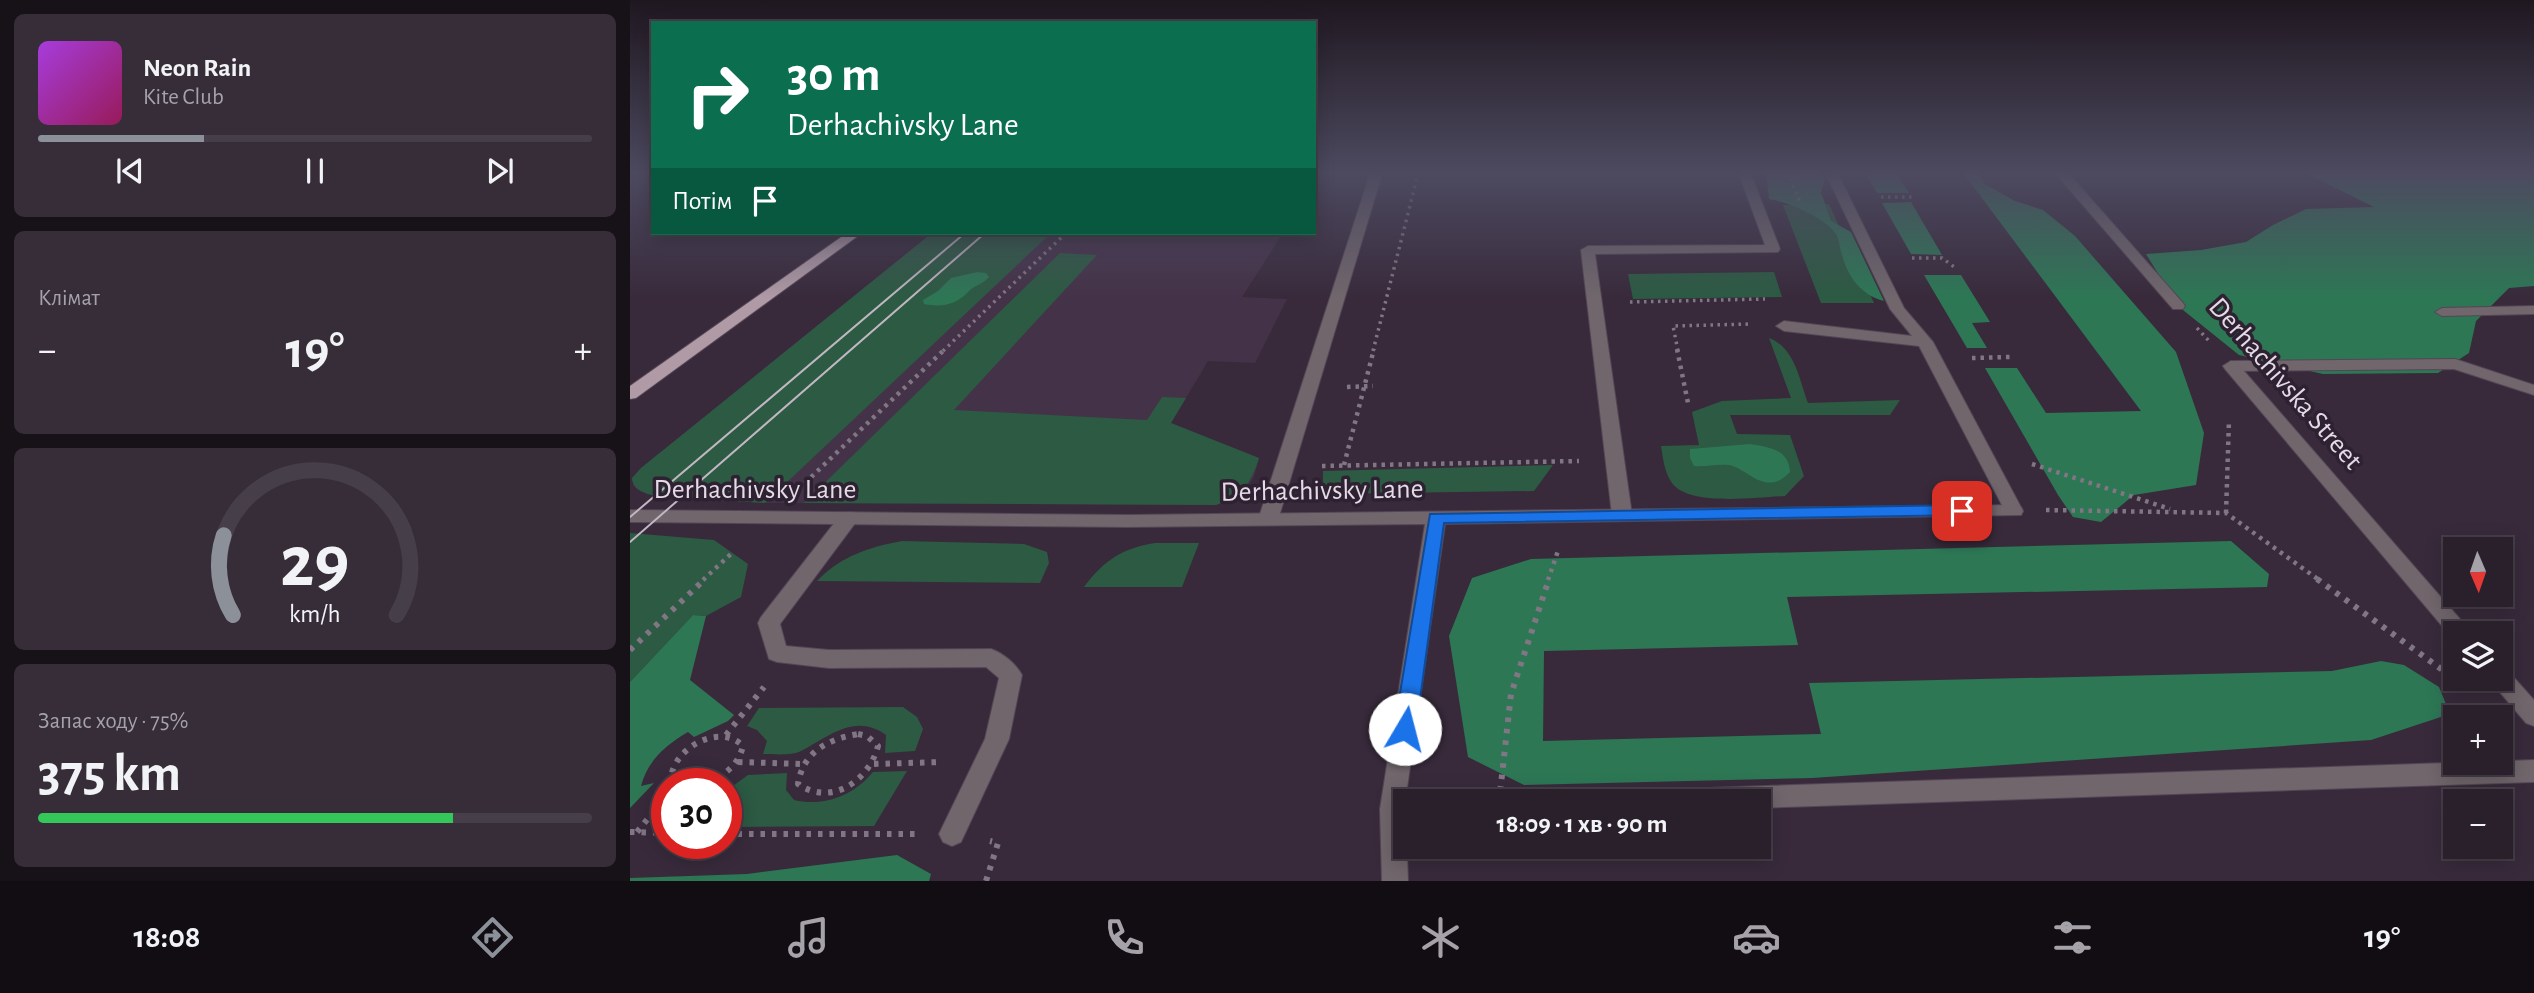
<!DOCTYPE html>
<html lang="uk">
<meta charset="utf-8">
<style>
body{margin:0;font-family:"Alegreya Sans",sans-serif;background:#362d38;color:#f1f3f6;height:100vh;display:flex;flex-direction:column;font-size:26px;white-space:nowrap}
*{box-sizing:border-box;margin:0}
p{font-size:23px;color:#a5a3a9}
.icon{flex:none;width:38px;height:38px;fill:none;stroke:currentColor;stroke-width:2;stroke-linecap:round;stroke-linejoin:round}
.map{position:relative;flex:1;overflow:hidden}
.side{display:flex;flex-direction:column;gap:14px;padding:14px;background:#171218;width:630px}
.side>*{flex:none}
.top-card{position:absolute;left:21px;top:21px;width:665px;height:214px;border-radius:0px;box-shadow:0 4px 18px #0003,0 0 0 2px #463e48;background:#0b6e4f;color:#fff;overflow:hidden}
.needle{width:46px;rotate:178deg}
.fabs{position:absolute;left:1813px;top:537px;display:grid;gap:14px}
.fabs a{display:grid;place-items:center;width:70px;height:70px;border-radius:0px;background:#2a202c;box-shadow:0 4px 18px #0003,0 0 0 2px #463e48;font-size:35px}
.speed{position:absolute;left:21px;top:768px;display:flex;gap:14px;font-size:35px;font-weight:700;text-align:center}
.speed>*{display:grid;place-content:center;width:91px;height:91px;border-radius:50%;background:#2a202c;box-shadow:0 4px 18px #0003,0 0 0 2px #463e48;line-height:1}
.speed .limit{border:10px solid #d22;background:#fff;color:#111}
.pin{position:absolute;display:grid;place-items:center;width:60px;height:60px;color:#fff;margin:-30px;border-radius:14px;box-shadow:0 4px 10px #0006}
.me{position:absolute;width:77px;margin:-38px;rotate:8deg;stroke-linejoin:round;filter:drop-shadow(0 0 5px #0008)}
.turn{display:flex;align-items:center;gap:24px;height:147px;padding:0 21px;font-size:32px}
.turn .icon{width:91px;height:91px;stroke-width:2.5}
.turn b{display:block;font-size:49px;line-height:60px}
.then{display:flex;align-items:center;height:66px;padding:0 21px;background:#0003;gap:14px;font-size:26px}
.big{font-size:52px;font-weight:600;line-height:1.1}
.side .tile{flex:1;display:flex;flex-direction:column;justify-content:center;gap:10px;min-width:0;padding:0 24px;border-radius:10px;background:#362d38}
.side .dial{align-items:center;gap:0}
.dial svg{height:182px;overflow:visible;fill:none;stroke:#463e48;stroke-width:7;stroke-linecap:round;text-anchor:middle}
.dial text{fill:#f1f3f6;stroke:none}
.song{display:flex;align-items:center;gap:21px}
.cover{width:84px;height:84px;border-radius:10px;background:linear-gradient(135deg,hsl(280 70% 55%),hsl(330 70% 35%))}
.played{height:7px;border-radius:4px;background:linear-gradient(90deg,#8c9099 30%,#463e48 30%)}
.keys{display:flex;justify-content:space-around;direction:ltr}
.heat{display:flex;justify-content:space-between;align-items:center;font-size:38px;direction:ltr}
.charge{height:10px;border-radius:5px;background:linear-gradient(90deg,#34c759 75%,#463e48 0)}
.trip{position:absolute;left:763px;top:789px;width:378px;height:70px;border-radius:0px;background:#2a202c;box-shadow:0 4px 18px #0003,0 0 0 2px #463e48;font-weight:600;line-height:70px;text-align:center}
.tabs{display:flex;height:112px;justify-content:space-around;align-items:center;background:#110d12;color:#a5a3a9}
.tabs .icon{width:49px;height:49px}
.tabs .active{color:#8c9099}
.tabs b{font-size:32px;color:#f1f3f6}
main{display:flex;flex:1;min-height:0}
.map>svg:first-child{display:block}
.built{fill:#443248}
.green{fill:#2c5a43}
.forest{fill:#2d7755}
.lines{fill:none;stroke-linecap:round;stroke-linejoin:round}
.service-casing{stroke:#544656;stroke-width:2}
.minor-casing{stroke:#544656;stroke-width:2}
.primary-casing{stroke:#544656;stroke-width:2}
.path-far2{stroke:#817684;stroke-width:3.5;stroke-dasharray:2.5 4.5;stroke-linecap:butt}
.path-far1{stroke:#817684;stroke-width:4.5;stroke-dasharray:3.5 5;stroke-linecap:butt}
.path{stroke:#817684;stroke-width:6;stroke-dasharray:4.5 7;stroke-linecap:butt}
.service{fill:#70666c;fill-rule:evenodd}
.minor{fill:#70666c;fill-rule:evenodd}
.primary{fill:#af9aa6;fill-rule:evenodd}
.tram{stroke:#c1b7c3;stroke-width:2}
.route{fill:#1a73e8;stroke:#114b97;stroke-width:2}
.labels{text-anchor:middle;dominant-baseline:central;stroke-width:7;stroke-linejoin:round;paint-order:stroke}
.street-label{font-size:28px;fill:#e4dbe6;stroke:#2e2131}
</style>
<main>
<section class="side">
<div class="tile">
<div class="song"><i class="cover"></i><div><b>Neon Rain</b><p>Kite Club</p></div></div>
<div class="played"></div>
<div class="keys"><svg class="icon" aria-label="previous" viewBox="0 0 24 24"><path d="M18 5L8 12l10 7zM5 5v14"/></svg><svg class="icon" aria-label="pause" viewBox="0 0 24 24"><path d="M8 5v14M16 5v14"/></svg><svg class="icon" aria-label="next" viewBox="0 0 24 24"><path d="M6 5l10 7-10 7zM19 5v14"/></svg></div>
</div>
<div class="tile"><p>Клімат</p>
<div class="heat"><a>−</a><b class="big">19°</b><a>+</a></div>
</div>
<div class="tile dial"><svg viewBox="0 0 100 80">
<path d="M14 69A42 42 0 1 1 86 69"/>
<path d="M14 69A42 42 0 0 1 10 34" stroke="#8c9099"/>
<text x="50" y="56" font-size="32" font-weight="700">29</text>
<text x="50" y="72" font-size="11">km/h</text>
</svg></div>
<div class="tile"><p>Запас ходу · 75%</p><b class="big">375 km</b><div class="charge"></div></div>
</section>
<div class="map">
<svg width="1904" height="881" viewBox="0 0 1904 881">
<rect width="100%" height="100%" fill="#382a3b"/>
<!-- built -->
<polygon class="built" points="302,233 653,233 612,297 657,299 625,363 578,361 541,423 629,458 624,477 614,492 586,505 135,503 24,496 8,490 3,485 2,478 11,468"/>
<!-- green -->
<g class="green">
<polygon points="1199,204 1244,303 1191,303 1153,205"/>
<path d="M 302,233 L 421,233 L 135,503 L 24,496 C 13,492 3,490 2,478 L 11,468 Z"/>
<path d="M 430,253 L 467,255 L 324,410 L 517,420 L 532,397 L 556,398 L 541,423 L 629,458 C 621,484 612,496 586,505 L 174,503 Z"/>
<polygon points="1144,272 1152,297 1003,299 998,274"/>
<path d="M 1139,338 C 1165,348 1169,379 1178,403 L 1270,400 L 1260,415 L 1100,415 L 1107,434 L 1160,435 L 1174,476 L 1155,496 C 1128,497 1059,507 1042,483 C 1034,472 1033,458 1031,446 L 1069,445 L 1062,412 L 1092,401 L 1161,398 Z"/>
<polygon points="923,465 904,491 693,494 693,471"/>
<polygon points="0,533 84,540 118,564 111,597 76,616 63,615 0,682"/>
<path d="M 272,541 L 394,544 L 417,552 L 419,563 L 410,583 L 187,581 C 211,556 239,547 272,541 Z"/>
<path d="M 525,543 L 569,543 L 552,587 L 454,587 C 474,560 493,548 525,543 Z"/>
<path d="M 273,707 L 287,717 L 293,729 L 285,751 L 255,753 L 256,735 C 225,712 198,737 171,751 C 162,756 143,754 133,754 L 137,741 L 127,730 L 117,726 L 129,708 Z"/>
<path d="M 277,771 L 244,826 L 96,827 L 96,791 L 118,775 L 157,773 L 156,790 L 164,800 C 194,807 223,796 243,772 Z"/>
</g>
<!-- forest -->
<g class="forest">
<path d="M 1136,174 L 1191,174 L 1195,180 L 1191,192 L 1201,221 L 1221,232 L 1254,301 C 1231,295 1218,277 1212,255 C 1210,249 1209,239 1206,234 C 1194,217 1158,202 1139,199 Z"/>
<polygon points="1236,174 1267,174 1279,193 1247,193"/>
<polygon points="1334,174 1350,174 1355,184 1385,201 1413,210 1445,236 1546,352 1574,433 1566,485 1504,495 1471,522 1443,517 1428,495 1355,368 1387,368 1416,413 1511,411"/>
<polygon points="1677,174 1904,174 1904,286 1879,288 1846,321 1839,353 1808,373 1693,374 1609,355 1548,306 1516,254 1571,250 1616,242 1643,225 1676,209 1744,207"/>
<polygon points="1281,202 1312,255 1281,254 1252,203"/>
<path d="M 347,272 L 356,273 L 359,277 C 353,284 346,285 340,290 C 327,304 315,308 294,304 L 293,300 L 308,291 L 321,278 Z"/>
<polygon points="1294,275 1331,275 1360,322 1342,323 1357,348 1337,348"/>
<path d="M 1120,444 C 1138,447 1159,449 1160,472 C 1135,499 1116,466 1098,465 C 1087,464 1075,467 1064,466 L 1060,458 L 1060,449 Z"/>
<polygon points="1601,541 1639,574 1637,587 1157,597 1168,645 914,651 913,741 1191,734 1179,683 1702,671 1751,661 1774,665 1809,687 1820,714 1741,740 1182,778 894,785 838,757 819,636 842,578 901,559"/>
<path d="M 63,615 L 76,616 L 60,680 L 104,715 L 98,721 L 64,737 L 58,732 C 36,745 18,760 11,786 L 24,783 L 0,808 L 0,682 Z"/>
<polygon points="267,855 301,874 299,881 0,881 0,878 117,874"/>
</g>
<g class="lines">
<defs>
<g id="service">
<polygon points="740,174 752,174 648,520 645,525 631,525 628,520"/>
<polygon points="1109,174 1121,174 1150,249 1148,252 965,254 1002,515 999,520 985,520 982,515 951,250 958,246 1135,245"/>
<polygon points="1196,174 1208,174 1274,308 1303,342 1393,511 1391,515 1377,515 1375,511 1289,346 1154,331 1146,326 1154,321 1282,336 1260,309"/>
<polygon points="1904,306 1904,314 1812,316 1805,312 1812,308"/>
<polygon points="1825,359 1904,385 1904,395 1824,369 1601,371 1593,366 1601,361"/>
<path d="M 219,512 L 226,513 L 229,518 L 150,624 L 156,646 L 199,650 L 361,649 C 373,653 386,664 392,675 L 379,739 L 331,842 L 322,846 L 313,842 L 309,834 L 355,739 L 369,678 L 356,667 L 199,668 L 147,662 L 139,659 L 128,623 L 131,617 L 212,513 Z"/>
<polygon points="1904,760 1904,782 1129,808 1129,802 977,802 980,794 989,791"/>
</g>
<g id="minor">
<polygon points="1426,174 1439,174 1553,303 1555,306 1553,309 1543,309"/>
<polygon points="1601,361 1607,363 1843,634 1825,634 1824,640 1595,369 1593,366"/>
<polygon points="1384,505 1391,507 1393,511 1391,515 815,524 775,802 778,881 752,881 750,809 795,524 498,527 0,522 0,510 498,515"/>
<polygon points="1871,669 1879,672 1904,700 1904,726 1896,723 1863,684 1860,679 1871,679"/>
</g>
<polygon id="primary" points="217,233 232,233 6,398 0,399 0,386"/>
</defs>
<!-- service casing -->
<use href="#service" class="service-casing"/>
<!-- minor casing -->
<use href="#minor" class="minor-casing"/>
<!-- primary casing -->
<use href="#primary" class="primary-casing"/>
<!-- path-far2 -->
<g class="path-far2">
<polyline points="1018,174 1019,177"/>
<polyline points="1170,176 1159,176 1171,205"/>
<polyline points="1251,197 1282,197"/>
<polyline points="1282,258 1312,258 1327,269"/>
<polyline points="1000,302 1135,299"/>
<polyline points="1567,328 1580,342"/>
<polyline points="313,351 436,233"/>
<polyline points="743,351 788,174"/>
<polyline points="1048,351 1043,326 1121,324"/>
</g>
<!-- path-far1 -->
<g class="path-far1">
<polyline points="1047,349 1058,403"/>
<polyline points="1342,358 1380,357"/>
<polyline points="717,387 743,386"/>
<polyline points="1402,464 1540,509"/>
<polyline points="714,465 744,349"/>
<polyline points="692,466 949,461"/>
<polyline points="175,483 315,349"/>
<polyline points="1416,510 1596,513 1689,580"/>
<polyline points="1596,513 1599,420"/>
<polyline points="73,580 103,552"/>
<polyline points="918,580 929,548"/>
</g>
<!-- path -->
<g class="path">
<polyline points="1687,579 1825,679"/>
<polyline points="0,650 75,579"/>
<path d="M 228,734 L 237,736 L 248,746 C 239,781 201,807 168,784 C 173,752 198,739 228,734 Z"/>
<polyline points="96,735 134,687"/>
<polyline points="108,762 173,764"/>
<polyline points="244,764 313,762"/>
<path d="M 41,784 C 38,751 88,721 113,746 C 108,766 94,775 77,784"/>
<polyline points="869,802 881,694 919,579"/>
<polyline points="0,832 37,833"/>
<polyline points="7,832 37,795"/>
<polyline points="96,834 286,834"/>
<polyline points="356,881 368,843 360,841"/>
</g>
<!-- service -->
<use href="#service" class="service"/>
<!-- minor -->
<use href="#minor" class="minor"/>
<!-- primary -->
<use href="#primary" class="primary"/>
<!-- tram -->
<g class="tram">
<polyline points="0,517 335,233"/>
<polyline points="0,542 355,233"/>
</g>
</g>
<!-- sky -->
<linearGradient id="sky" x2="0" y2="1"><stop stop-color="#1f1720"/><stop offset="0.58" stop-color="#4d4a60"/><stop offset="1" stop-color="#4d4a60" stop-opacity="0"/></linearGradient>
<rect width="1904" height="298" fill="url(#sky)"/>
<!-- route -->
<polygon class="route" points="1332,505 1340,511 1338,515 814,523 786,729 783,736 775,738 767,736 764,729 800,514"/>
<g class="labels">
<!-- street labels -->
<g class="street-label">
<text transform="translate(1655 384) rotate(49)">Derhachivska Street</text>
<text x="125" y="490">Derhachivsky Lane</text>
<text transform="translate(692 491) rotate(-1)">Derhachivsky Lane</text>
</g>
</g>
</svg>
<div class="fabs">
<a><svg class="needle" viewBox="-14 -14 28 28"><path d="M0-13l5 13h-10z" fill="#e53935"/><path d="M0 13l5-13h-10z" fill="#a5a3a9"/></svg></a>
<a><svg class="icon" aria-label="layers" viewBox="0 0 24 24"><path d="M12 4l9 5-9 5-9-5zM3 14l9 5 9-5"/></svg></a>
<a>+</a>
<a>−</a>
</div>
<div class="speed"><div class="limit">30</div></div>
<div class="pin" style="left:1332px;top:511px;background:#d93025"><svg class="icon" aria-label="arrive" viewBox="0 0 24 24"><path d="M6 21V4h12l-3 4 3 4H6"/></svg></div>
<svg class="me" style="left:775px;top:729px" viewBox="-20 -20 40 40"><circle r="19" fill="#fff"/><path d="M0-13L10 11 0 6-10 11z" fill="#1a73e8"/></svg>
<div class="trip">18:09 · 1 хв · 90 m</div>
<div class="top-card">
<div class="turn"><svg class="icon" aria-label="right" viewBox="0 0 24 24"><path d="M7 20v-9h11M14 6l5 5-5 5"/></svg><div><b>30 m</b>Derhachivsky Lane</div></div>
<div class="then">Потім<svg class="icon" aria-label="arrive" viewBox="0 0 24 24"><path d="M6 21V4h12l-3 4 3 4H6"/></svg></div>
</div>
</div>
</main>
<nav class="tabs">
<b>18:08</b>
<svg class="icon active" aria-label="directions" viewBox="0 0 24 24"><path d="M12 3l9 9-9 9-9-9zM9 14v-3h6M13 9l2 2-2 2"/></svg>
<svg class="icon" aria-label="music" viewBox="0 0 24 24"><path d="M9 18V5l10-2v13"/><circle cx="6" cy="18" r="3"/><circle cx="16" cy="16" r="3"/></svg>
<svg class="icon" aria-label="phone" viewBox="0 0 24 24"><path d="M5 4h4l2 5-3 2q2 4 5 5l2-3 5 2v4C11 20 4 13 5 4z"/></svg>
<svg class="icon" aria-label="climate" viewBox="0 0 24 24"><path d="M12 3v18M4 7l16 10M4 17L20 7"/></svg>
<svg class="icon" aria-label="car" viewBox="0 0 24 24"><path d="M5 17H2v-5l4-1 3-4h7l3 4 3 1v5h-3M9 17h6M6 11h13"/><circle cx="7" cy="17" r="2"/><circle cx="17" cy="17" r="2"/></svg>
<svg class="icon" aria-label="filters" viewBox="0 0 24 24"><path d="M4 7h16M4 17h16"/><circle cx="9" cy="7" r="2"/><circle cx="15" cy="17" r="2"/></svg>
<b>19°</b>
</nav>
